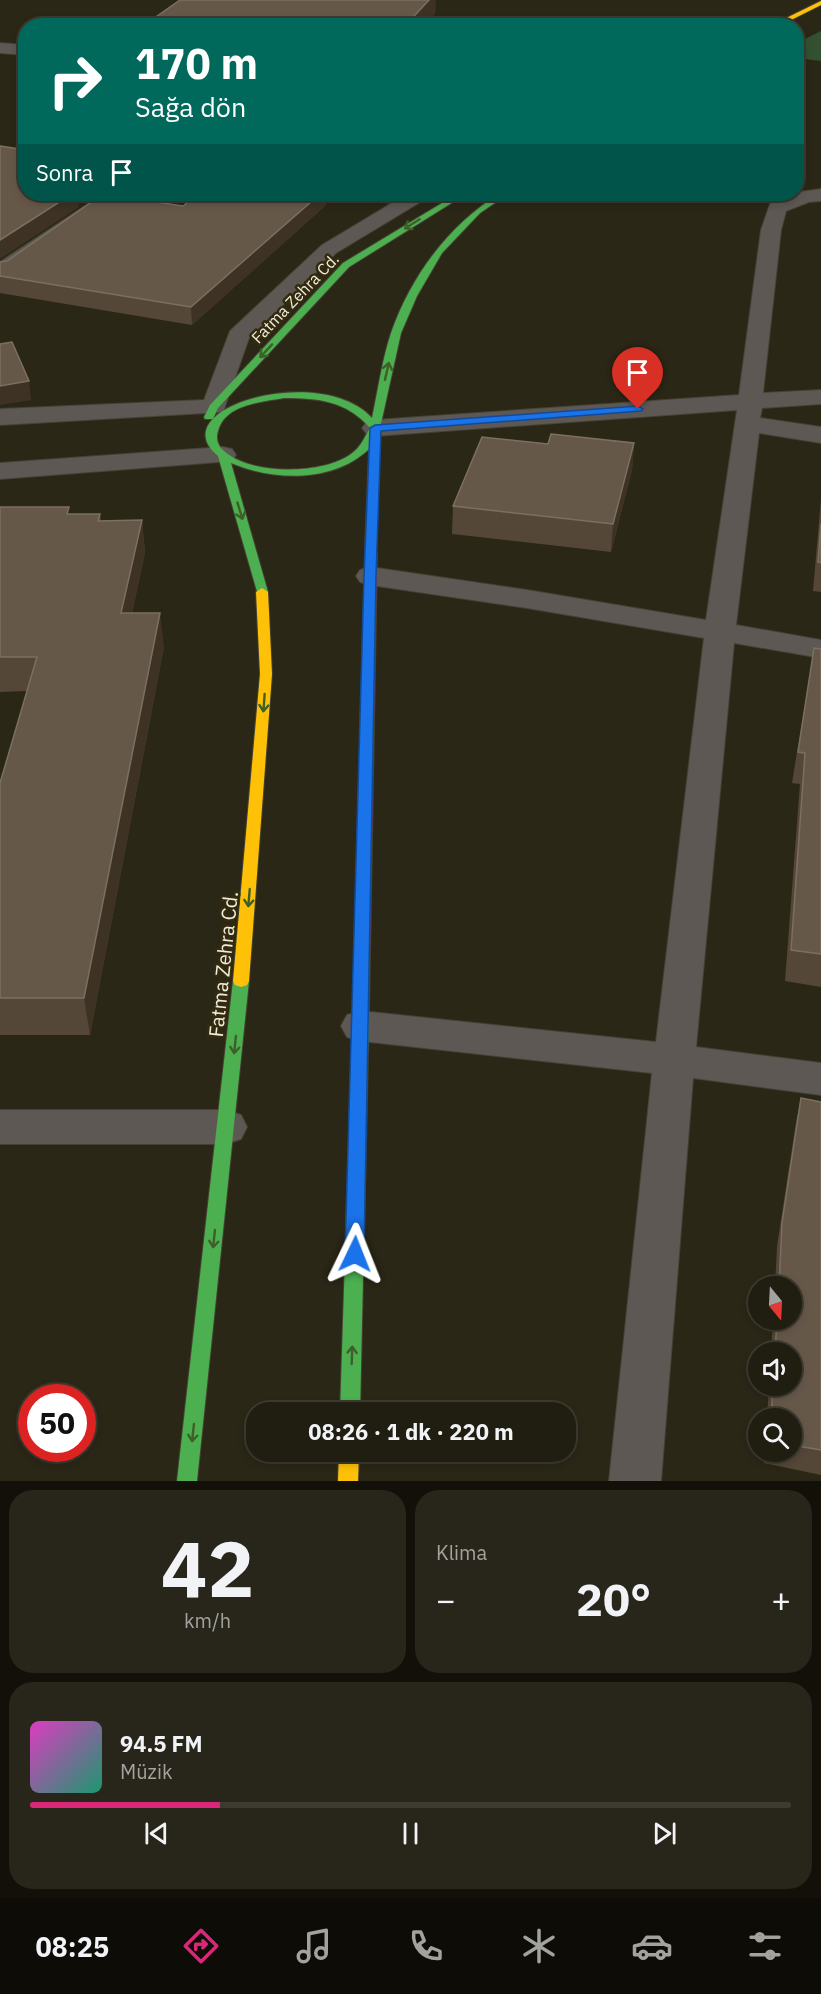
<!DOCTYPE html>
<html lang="tr">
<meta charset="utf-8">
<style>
body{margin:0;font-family:"IBM Plex Sans",sans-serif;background:#28261a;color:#f1f3f6;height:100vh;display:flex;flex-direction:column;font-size:22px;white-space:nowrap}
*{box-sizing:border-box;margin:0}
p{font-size:20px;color:#a2a29f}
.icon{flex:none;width:33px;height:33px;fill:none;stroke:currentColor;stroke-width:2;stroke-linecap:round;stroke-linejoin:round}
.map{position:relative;height:1481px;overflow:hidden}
.sheet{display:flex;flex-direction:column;gap:9px;padding:9px;background:#121009;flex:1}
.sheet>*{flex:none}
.top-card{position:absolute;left:18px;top:18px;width:786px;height:183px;border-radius:24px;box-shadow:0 3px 9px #0003,0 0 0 2px #3d3b31;background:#00695c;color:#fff;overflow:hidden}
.needle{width:39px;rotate:162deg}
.fabs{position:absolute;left:748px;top:1276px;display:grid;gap:12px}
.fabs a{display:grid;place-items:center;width:54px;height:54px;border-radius:50%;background:#201d11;box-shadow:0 3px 9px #0003,0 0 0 2px #3d3b31;font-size:30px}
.speed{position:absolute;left:18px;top:1384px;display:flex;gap:12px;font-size:30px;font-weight:700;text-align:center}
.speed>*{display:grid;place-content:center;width:78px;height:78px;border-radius:50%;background:#201d11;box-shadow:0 3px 9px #0003,0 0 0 2px #3d3b31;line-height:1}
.speed .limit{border:9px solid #d22;background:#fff;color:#111}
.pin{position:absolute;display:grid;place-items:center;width:51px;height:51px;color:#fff;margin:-62px -26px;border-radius:50% 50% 50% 0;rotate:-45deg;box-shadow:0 0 6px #0007}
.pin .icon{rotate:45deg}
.me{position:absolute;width:66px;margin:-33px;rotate:2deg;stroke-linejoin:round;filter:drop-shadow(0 0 4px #0008)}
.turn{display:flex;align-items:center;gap:21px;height:126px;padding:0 18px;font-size:27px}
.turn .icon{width:78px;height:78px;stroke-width:2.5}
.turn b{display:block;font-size:42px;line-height:51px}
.then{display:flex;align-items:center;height:57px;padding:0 18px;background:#0003;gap:12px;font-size:22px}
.big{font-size:45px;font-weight:800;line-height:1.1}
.sheet .card{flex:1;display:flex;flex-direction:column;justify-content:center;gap:9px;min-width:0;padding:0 21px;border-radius:24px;background:#28261a}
.sheet .dial{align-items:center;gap:0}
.dial b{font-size:78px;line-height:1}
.song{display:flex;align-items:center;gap:18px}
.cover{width:72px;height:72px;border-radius:9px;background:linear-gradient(135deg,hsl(310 70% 55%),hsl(160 70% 35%))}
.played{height:6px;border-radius:3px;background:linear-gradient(90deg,#db2777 25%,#3d3b31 25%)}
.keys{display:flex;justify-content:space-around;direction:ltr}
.heat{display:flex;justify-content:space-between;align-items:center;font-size:33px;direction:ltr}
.sheet .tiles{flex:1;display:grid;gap:9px;grid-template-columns:1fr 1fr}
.card:last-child{grid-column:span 2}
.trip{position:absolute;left:246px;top:1402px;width:330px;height:60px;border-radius:24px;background:#201d11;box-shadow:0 3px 9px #0003,0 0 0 2px #3d3b31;font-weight:800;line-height:60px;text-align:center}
.tabs{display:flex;height:96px;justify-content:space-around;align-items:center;background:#0d0c07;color:#a2a29f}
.tabs .icon{width:42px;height:42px}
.tabs .on{color:#db2777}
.tabs b{font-size:27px;color:#f1f3f6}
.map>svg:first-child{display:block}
.green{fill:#335131}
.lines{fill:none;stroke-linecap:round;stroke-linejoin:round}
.street-casing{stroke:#454234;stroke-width:2}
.fast-casing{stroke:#454234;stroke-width:2}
.slow-casing{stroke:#454234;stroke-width:2}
.jam-casing{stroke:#454234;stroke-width:2}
.street{fill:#5d5854;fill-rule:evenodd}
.fast{fill:#4caf50;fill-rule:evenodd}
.slow{fill:#ffc107;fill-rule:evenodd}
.jam{fill:#c62828;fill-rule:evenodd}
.wall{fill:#554737}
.shaded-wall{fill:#3d3223}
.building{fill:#665849;stroke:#7b7060;stroke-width:1.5}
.oneway{stroke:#3d6029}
.route{fill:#1a73e8;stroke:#114b97;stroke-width:1.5}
.labels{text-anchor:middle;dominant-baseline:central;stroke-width:5;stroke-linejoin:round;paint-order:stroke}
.far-street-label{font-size:16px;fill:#f1eddc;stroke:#332b0f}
.street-label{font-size:20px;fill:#f1eddc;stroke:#332b0f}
</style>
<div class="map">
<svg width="821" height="1481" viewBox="0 0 821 1481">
<rect width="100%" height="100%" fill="#2b2717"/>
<!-- green -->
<polygon class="green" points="821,31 821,61 797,58 797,43"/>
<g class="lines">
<defs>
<g id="street">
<polygon points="0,43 26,45 26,55 0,53"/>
<polygon points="821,189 821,201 809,202 786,211 781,230 763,393 821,390 821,404 762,408 760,418 821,427 821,443 759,433 736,625 821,640 821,658 734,643 696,1047 821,1063 821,1095 693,1078 661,1481 609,1481 652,1073 361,1041 347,1037 341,1026 347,1015 361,1011 656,1042 704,638 527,608 370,585 360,582 356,576 360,570 370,567 527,590 706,620 737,410 375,436 366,433 362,428 366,423 375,420 739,395 761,230 770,204 799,192"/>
<polygon points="103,194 125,194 8,277 0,278 0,262"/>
<polygon points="355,194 430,194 427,198 336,253 249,338 223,412 0,425 0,409 204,400 230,331 322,245 392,203 358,198"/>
<polygon points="223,447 232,449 236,455 232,461 0,479 0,463"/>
<polygon points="0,1110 226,1110 241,1115 247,1127 241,1139 226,1144 0,1144"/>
</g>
<g id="fast">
<polygon points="457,194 466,194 349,267 218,408 213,419 205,419 204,417 210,405 343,263"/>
<path d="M 499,194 L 508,194 L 480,213 L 442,253 L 417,296 L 401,333 L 380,428 L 375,554 L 367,554 L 365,552 L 369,449 C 333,483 274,481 231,463 L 268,592 L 266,595 L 258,595 L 218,456 C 160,408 321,362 372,418 C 378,390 382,360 391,333 C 411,276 449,225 499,194 ZM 284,398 C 318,398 347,401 370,428 C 364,438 361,447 351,454 C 323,475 246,476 221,448 C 217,443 216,437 218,431 C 225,404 262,402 284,398 Z"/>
<polygon points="241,975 247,977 249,981 197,1481 177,1481 233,981 235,977"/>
<polygon points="361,1004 367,1006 369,1010 360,1413 340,1413 353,1010 355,1006"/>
</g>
<g id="slow">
<polygon points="821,1 821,5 779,26 770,26"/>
<polygon points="262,588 268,592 272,674 249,981 247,985 241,987 235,985 233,981 260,674 256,592"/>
<polygon points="339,1452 359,1452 358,1481 338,1481"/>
</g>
<polygon id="jam" points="371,549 377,552 369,1010 367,1014 361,1016 355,1014 353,1010 365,552"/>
</defs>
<!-- street casing -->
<use href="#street" class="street-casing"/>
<!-- fast casing -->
<use href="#fast" class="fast-casing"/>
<!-- slow casing -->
<use href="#slow" class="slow-casing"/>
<!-- jam casing -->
<use href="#jam" class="jam-casing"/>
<!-- street -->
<use href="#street" class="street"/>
<!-- fast -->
<use href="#fast" class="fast"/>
<!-- slow -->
<use href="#slow" class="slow"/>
<!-- jam -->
<use href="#jam" class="jam"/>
</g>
<!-- wall -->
<g class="wall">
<polygon points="198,194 325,194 326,205 192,325 0,293 0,276 7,261 183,206"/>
<polygon points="634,443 632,470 611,552 452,534 453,506 548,444"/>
<polygon points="821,499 821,592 813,591"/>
<polygon points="0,507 70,514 100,514 101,521 142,520 145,553 132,613 164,647 90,1035 0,1035 0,783 27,691 0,692"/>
<polygon points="814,648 821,649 821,987 785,981 800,784 792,783"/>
<polygon points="801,1098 821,1102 821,1475 764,1463 765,1452 792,1452 792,1419 767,1419 769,1386 792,1386 792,1353 771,1353 773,1320 792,1320 792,1287 775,1287 777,1246 796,1122"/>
</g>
<!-- shaded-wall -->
<g class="shaded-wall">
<polygon points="429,0 436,0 435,14 425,26 405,26"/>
<polygon points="72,194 78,194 79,207 0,259 0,240"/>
<polygon points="320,194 325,194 326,205 192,325 191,307"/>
<polygon points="29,381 31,400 0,405 0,386"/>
<polygon points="634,443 632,470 611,552 613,524"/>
<polygon points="142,520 145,553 125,647 121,613"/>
<polygon points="160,613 164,647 90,1035 84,998"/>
</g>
<!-- building -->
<g class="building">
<polygon points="180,0 429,0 405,26 143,26"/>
<polygon points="0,146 26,150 26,194 72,194 0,240"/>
<polygon points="103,194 183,206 198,194 320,194 191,307 0,276 0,262 7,261"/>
<polygon points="12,342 29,381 0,386 0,344"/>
<polygon points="551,434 634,443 613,524 453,506 482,437 548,444"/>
<polygon points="0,507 69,507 67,514 100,514 98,521 142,520 121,613 160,613 84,998 0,998 0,783 37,657 0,657"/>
<polygon points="821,524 821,563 818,562"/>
<polygon points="814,648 821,649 821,954 791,950 805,753 798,752"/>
<polygon points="801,1098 821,1102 821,1450 792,1445 792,1419 771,1419 773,1386 792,1386 792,1353 775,1353 777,1320 792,1320 792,1287 779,1287 782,1223"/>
</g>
<!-- one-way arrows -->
<defs><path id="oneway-shaft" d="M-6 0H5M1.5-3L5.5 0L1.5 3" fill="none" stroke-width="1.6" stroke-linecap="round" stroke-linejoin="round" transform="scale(1.5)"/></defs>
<g class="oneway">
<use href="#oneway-shaft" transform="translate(412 224) rotate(148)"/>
<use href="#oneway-shaft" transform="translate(266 351) rotate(133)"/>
<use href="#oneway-shaft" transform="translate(387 371) rotate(-77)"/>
<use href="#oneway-shaft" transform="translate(240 511) rotate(73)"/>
<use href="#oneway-shaft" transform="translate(264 703) rotate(94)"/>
<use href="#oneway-shaft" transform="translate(249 898) rotate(95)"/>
<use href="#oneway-shaft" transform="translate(235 1045) rotate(96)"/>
<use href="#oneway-shaft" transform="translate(214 1239) rotate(96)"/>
<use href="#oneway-shaft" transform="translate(352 1355) rotate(-88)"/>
<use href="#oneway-shaft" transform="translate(193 1433) rotate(96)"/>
</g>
<!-- route -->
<polygon class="route" points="638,406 643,409 641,411 381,431 376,576 364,1254 361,1260 355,1262 348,1260 345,1254 364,576 370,428 375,425"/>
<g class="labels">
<!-- far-street labels -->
<g class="far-street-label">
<text transform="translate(295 298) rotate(-46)">Fatma Zehra Cd.</text>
</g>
<!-- street labels -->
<g class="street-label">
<text transform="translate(223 964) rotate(-84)">Fatma Zehra Cd.</text>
</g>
</g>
</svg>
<div class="fabs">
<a><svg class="needle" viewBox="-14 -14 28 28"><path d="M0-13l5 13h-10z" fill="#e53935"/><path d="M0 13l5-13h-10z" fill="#a2a29f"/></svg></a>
<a><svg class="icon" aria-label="sound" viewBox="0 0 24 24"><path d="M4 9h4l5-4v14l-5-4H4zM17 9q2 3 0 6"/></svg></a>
<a><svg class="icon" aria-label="search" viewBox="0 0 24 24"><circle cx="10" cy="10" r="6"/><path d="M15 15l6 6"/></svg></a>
</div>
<div class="speed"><div class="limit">50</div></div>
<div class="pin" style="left:638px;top:409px;background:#d93025"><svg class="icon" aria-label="arrive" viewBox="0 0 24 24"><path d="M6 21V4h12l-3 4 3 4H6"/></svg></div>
<svg class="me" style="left:355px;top:1254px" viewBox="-20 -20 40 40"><path d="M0-17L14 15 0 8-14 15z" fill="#1a73e8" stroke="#fff" stroke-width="4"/></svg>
<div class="trip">08:26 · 1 dk · 220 m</div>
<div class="top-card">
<div class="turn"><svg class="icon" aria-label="right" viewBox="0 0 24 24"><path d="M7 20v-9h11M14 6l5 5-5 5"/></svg><div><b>170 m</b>Sağa dön</div></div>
<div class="then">Sonra<svg class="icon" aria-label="arrive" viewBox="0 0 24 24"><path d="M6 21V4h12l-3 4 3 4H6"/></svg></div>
</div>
</div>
<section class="sheet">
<div class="tiles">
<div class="card dial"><b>42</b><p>km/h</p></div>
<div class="card"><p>Klima</p>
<div class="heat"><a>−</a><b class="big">20°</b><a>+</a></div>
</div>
<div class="card">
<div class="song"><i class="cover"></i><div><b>94.5 FM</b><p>Müzik</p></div></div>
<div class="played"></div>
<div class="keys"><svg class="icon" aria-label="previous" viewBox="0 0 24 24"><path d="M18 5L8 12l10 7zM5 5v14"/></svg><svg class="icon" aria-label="pause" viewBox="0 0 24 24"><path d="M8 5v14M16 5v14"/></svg><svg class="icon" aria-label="next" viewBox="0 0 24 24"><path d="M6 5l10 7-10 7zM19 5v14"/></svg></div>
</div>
</div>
</section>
<nav class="tabs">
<b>08:25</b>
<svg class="icon on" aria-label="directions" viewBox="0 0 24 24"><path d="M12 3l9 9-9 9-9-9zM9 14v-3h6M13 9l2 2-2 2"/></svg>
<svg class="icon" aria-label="music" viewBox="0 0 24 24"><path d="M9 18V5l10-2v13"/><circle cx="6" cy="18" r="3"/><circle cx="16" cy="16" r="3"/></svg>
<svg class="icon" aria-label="phone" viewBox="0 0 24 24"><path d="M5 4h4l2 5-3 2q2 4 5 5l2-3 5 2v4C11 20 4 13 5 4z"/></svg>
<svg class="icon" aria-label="climate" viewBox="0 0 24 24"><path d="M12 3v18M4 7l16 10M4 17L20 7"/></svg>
<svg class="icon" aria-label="car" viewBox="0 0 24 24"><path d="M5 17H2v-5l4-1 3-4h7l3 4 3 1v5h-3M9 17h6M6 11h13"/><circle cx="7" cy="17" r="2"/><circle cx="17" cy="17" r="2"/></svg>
<svg class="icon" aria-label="filters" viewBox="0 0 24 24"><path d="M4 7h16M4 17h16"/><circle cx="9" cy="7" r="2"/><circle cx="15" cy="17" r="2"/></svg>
</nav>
